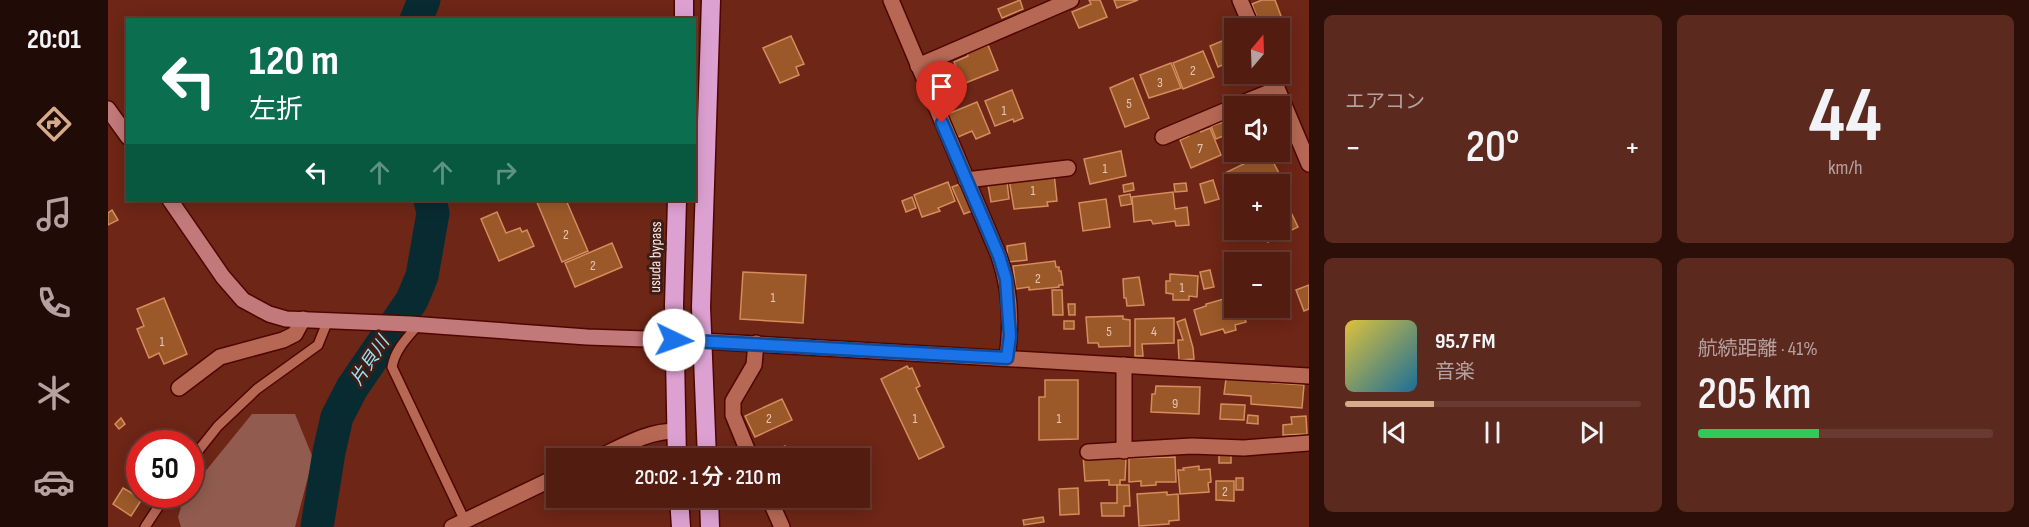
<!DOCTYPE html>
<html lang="ja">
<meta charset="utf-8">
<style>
body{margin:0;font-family:"Sofia Sans Condensed","Noto Sans JP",sans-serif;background:#5c291e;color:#f1f3f6;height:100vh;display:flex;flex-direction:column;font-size:22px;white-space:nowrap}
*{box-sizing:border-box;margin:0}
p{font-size:20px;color:#b5a19f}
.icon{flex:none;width:33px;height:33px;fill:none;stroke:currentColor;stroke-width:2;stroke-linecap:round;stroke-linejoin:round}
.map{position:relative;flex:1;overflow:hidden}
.sheet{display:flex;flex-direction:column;gap:15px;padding:15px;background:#2d0f09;width:720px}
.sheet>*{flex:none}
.guide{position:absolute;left:18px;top:18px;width:570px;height:183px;border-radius:0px;box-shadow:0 3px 15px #0003,0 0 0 2px #683a30;background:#0b6e4f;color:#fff;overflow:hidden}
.needle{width:39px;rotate:19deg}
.tools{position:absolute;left:1116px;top:18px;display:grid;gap:12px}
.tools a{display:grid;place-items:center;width:66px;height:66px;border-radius:0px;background:#521c10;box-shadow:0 3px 15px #0003,0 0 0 2px #683a30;font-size:30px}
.speed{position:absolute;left:18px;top:430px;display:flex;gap:12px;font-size:30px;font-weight:700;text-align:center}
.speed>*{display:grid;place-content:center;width:78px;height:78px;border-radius:50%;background:#521c10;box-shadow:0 3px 15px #0003,0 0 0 2px #683a30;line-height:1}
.speed .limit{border:9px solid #d22;background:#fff;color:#111}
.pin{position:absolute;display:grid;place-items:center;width:51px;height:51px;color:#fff;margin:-62px -26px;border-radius:50% 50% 50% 0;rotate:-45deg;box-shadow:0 0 6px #0007}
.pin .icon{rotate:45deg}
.me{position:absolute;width:66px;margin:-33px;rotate:93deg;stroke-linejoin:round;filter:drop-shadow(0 0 4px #0008)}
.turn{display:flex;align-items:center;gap:21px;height:126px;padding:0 24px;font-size:27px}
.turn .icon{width:78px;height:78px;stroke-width:2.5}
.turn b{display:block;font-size:42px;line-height:51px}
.lanes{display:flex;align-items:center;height:57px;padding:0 24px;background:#0003;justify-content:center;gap:30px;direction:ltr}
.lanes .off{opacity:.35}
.big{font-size:45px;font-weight:600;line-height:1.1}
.sheet .widget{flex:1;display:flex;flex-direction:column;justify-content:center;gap:9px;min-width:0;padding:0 21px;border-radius:9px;background:#5c291e}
.sheet .dial{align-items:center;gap:0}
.dial b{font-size:78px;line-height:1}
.song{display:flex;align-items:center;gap:18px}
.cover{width:72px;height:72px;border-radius:9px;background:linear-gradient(135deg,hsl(50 70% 55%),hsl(200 70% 35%))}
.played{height:6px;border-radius:3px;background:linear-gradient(90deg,#d6ab8b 30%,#683a30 30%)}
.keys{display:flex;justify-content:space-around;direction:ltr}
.heat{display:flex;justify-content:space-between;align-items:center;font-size:33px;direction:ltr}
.charge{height:9px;border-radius:4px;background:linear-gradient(90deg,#34c759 41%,#683a30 0)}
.sheet .tiles{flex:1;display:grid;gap:15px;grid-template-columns:repeat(2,1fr)}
.trip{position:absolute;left:438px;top:448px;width:324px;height:60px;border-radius:0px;background:#521c10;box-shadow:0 3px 15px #0003,0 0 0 2px #683a30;font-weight:600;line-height:60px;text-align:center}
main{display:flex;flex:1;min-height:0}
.tab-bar{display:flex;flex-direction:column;width:108px;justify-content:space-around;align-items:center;background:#210b06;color:#b5a19f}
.tab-bar .icon{width:42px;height:42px}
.tab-bar .current{color:#d6ab8b}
.tab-bar b{font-size:27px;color:#f1f3f6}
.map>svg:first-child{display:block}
.green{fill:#915c4f}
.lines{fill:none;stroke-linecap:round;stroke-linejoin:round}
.river{stroke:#082b32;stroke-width:33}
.building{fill:#9b5929;stroke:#d38d5e;stroke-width:1.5}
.lane-casing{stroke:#4f0600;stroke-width:12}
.street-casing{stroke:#4f0600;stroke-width:18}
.secondary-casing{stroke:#4f0600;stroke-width:18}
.highway-casing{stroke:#4f0600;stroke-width:21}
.lane{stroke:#b76855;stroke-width:9}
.street{stroke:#b76855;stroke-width:15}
.secondary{stroke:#c2797a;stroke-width:15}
.highway{stroke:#dda1d1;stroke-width:18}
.route-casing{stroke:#114b97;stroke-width:15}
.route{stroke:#1a73e8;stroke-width:10}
.labels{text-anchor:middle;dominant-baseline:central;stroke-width:6;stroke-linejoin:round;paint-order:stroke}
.number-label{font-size:14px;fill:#e4c5b6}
.street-label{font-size:16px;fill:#fce9e5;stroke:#3e1d16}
.water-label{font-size:18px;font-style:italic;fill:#99e5f7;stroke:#3e1d16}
</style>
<main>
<nav class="tab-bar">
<b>20:01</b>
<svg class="icon current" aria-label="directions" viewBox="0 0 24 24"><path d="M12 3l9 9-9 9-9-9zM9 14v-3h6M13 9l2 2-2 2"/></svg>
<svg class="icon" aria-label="music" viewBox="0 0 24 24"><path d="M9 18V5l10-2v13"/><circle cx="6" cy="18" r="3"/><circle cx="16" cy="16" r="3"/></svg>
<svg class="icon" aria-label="phone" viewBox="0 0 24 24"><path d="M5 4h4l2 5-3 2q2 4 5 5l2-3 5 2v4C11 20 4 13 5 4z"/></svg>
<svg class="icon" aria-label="climate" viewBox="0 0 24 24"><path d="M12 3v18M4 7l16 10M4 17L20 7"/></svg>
<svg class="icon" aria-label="car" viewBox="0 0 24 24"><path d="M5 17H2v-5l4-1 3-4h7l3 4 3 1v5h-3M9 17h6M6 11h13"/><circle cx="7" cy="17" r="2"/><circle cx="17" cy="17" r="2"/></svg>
</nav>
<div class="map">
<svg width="1201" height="527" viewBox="0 0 1201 527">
<rect width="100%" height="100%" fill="#6e2616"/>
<!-- green -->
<polygon class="green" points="144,414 187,414 205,458 187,527 73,527 70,517 76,497 78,495 82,495 83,489"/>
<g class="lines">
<!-- river -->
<g class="river">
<polyline points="308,20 316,0"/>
<polyline points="209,527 221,452 229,417 244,388 304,300 314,276 325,213 322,200"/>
</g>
</g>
<!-- building -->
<g class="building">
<polygon points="912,0 915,9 894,18 890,9"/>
<polygon points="981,0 992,0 999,17 971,28 964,12 983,4"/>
<polygon points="1006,0 1030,0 1009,8"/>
<polygon points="1154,0 1167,0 1176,24 1165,28 1153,28 1144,4"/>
<polygon points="683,36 696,64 688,67 691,75 672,83 655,48"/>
<polygon points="1126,36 1126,60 1110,67 1102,46"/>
<polygon points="880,45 890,70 855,84 846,62 860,56 859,53"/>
<polygon points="1095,51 1106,77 1075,89 1065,63"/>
<polygon points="1063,63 1073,88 1041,98 1032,75"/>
<polygon points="1025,78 1041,118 1017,127 1002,88"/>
<polygon points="846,90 851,103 838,108 833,95"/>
<polygon points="904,90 915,118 906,122 905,119 887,126 877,101"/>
<polygon points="869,102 882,133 868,139 864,131 850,137 840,114"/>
<polygon points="1126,118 1126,146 1117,122"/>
<polygon points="1115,122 1120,134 1108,139 1103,126"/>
<polygon points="1092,128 1093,132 1102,128 1113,155 1083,168 1072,140 1081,136 1080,133"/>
<polygon points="1013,151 1018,176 982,184 976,159"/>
<polygon points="1160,152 1174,179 1164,184 1126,184 1126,192 1117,173"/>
<polygon points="946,173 949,201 939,202 940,206 906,209 901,179"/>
<polygon points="1105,180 1111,199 1097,203 1092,184"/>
<polygon points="840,182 847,201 830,208 832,211 814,217 806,195"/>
<polygon points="899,182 901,199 883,202 880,185"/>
<polygon points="1025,183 1026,190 1016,192 1015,185"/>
<polygon points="1078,183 1079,191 1067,192 1066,184"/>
<polygon points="852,184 864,211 856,214 844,187"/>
<polygon points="1065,192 1067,209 1079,207 1081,225 1068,226 1067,221 1045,224 1043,220 1026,222 1024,197"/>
<polygon points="1022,194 1024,204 1013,206 1011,196"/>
<polygon points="804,197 808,208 798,212 794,201"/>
<polygon points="998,199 1002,227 975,231 971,203"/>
<polygon points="428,200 458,200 480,251 454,262"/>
<polygon points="1178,202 1190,227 1160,242 1154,230 1172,230 1172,205"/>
<polygon points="4,210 10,220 0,225 0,213"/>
<polygon points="389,212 398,233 412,228 414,232 419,230 426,246 391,261 373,219"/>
<polygon points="504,243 514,267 467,287 457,263"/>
<polygon points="917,243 919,260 900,262 899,246"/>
<polygon points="947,261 948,267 951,267 951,271 953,271 955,285 951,285 951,287 921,290 921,287 908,289 905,266"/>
<polygon points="1102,270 1106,287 1096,289 1092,272"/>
<polygon points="635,272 698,275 695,323 632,319"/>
<polygon points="1062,274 1090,276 1089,297 1081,296 1081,300 1065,300 1065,294 1058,293 1058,281 1062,281"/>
<polygon points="1031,277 1036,305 1019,306 1018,298 1016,298 1015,279"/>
<polygon points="1125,283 1126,308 1134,308 1138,322 1127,325 1128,330 1117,333 1115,329 1093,335 1086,310 1098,306 1098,304 1123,297 1118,286"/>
<polygon points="1201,285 1201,309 1196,311 1188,290"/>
<polygon points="944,290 954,290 955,315 945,315"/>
<polygon points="56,298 79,354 56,364 51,353 41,358 29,329 36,326 29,309"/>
<polygon points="960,304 967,304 967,315 961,315"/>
<polygon points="1015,316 1015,319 1022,320 1022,346 991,347 990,343 980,343 978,317"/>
<polygon points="1066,318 1066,343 1034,344 1035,356 1027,356 1027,319"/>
<polygon points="1077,319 1085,348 1086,359 1071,360 1070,340 1075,340 1069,322"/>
<rect x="956" y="321" width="10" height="8"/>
<polygon points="799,366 801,369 804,368 812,386 808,388 836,447 811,459 773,379"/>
<polygon points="1118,379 1196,385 1194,408 1143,404 1143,396 1116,394"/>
<polygon points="937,380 970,380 970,439 931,440 931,397 937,397"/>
<polygon points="1048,386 1092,387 1091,414 1043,412 1044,394 1047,394"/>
<polygon points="674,399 684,420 647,437 637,416"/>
<polygon points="1113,404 1137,405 1136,420 1112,419"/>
<polygon points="1140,415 1150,416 1150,424 1139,423"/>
<polygon points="1198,416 1199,434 1175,435 1175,425 1184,424 1183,417"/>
<polygon points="13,418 17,424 11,429 7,424"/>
<polygon points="677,446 683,459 657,459 655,456"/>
<rect x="1111" y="449" width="12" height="14"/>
<polygon points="975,455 990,458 1018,458 1017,480 1012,480 1012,485 1001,485 1001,480 977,481"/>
<polygon points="1067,457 1068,482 1048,482 1048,485 1033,486 1033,481 1021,482 1021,458"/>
<polygon points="1091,466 1091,470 1102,469 1103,482 1100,483 1101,492 1072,494 1070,470 1076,470 1075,468"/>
<rect x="1128" y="478" width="7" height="12"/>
<polygon points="1108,481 1126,481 1126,501 1108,500"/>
<polygon points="1009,485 1021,485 1022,506 1016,506 1016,516 994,516 993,503 1009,503"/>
<polygon points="15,488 34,499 23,516 5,504"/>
<polygon points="970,488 971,514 952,515 951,489"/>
<polygon points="1059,492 1059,495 1070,494 1071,520 1061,521 1061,524 1031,526 1029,494"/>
<polygon points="935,517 936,522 916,525 915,520"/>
</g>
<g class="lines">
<defs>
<g id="lane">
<path d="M 311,324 C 300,337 287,349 284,367 L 357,521"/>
<polyline points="82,461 110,426 149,389 210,345 220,320"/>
<polyline points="37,527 58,495"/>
</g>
<g id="street">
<path d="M 783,0 L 891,256 C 902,288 904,324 899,358"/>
<polyline points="1132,0 1144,28"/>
<polyline points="810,66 963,0"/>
<polyline points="1163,74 1201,164"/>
<polyline points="1127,106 1169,89"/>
<polyline points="1055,137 1126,107"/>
<polyline points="858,180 960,168"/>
<polyline points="595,341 1201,376"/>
<polyline points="1016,365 1016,451"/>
<polyline points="71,388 112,357 175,340 187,334 195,319"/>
<polyline points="980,452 1084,446 1136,448 1201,443"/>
<path d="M 487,459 C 514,447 538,431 568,431"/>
<polyline points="643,459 625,415 625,401 646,365 648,343"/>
<polyline points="661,498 674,527"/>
<polyline points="344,527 448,477"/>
</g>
<g id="secondary">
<polyline points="0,109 20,137"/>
<polyline points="62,200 115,277 135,300 161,314 178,319 302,324 479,337 595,341"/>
</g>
<g id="highway">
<polyline points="576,20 576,0"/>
<polyline points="569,200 566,305 569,459"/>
<polyline points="599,459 593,307 603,0"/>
<polyline points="571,498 573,527"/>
<polyline points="601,498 602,527"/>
</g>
</defs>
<!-- lane casing -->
<use href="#lane" class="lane-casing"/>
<!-- street casing -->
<use href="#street" class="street-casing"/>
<!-- secondary casing -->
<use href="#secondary" class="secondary-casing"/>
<!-- highway casing -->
<use href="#highway" class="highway-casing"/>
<!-- lane -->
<use href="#lane" class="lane"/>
<!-- street -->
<use href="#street" class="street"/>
<!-- secondary -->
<use href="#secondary" class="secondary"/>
<!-- highway -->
<use href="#highway" class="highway"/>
</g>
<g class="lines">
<defs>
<polyline id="route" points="566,340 899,358 902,336 898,279 891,256 834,123"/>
</defs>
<!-- route casing -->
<use href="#route" class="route-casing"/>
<!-- route -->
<use href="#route" class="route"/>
</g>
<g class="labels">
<!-- number labels -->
<g class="number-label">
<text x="1085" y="70">2</text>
<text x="1052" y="82">3</text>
<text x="1021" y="103">5</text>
<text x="896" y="110">1</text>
<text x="1092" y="148">7</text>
<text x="997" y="168">1</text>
<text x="925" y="190">1</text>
<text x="458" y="234">2</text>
<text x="485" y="265">2</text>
<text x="930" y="278">2</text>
<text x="1074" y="287">1</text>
<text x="665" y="297">1</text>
<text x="1001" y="331">5</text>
<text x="1046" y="331">4</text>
<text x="54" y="341">1</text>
<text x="1067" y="403">9</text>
<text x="661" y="418">2</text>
<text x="807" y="418">1</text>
<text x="951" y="418">1</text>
<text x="1117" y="491">2</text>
</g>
<!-- street labels -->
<g class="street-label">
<text transform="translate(548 257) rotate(-89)">usuda bypass</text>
</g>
<!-- water labels -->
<g class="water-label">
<text transform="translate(262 361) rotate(-56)">片貝川</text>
</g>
</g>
</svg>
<div class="tools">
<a><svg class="needle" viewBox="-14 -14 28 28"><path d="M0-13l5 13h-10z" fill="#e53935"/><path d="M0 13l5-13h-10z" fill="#b5a19f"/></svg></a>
<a><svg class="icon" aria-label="sound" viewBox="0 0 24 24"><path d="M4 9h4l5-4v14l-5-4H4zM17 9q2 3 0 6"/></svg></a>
<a>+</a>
<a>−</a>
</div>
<div class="speed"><div class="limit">50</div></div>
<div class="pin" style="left:834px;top:123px;background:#d93025"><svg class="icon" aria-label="arrive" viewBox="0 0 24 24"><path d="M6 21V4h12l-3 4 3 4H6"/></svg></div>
<svg class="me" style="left:566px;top:340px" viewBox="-20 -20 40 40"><circle r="19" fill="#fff"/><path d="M0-13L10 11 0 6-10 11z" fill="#1a73e8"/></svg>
<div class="trip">20:02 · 1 分 · 210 m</div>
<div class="guide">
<div class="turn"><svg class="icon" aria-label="left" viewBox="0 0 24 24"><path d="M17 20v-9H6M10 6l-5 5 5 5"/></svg><div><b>120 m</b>左折</div></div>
<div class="lanes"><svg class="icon" aria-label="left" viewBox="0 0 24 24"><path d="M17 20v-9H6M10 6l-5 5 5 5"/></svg><svg class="icon off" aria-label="ahead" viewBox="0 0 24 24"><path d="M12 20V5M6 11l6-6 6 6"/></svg><svg class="icon off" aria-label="ahead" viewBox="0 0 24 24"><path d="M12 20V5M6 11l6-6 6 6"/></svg><svg class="icon off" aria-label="right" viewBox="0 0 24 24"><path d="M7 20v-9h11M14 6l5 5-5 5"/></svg></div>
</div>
</div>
<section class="sheet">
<div class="tiles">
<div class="widget"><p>エアコン</p>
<div class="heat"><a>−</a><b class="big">20°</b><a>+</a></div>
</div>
<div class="widget dial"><b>44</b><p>km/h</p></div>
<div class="widget">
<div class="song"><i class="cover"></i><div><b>95.7 FM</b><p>音楽</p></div></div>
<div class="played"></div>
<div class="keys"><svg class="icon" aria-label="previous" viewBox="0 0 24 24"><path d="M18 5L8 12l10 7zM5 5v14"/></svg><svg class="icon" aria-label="pause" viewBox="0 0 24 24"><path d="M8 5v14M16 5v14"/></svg><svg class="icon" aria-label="next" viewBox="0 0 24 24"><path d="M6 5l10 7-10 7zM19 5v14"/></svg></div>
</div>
<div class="widget"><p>航続距離 · 41%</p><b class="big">205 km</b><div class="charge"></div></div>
</div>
</section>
</main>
